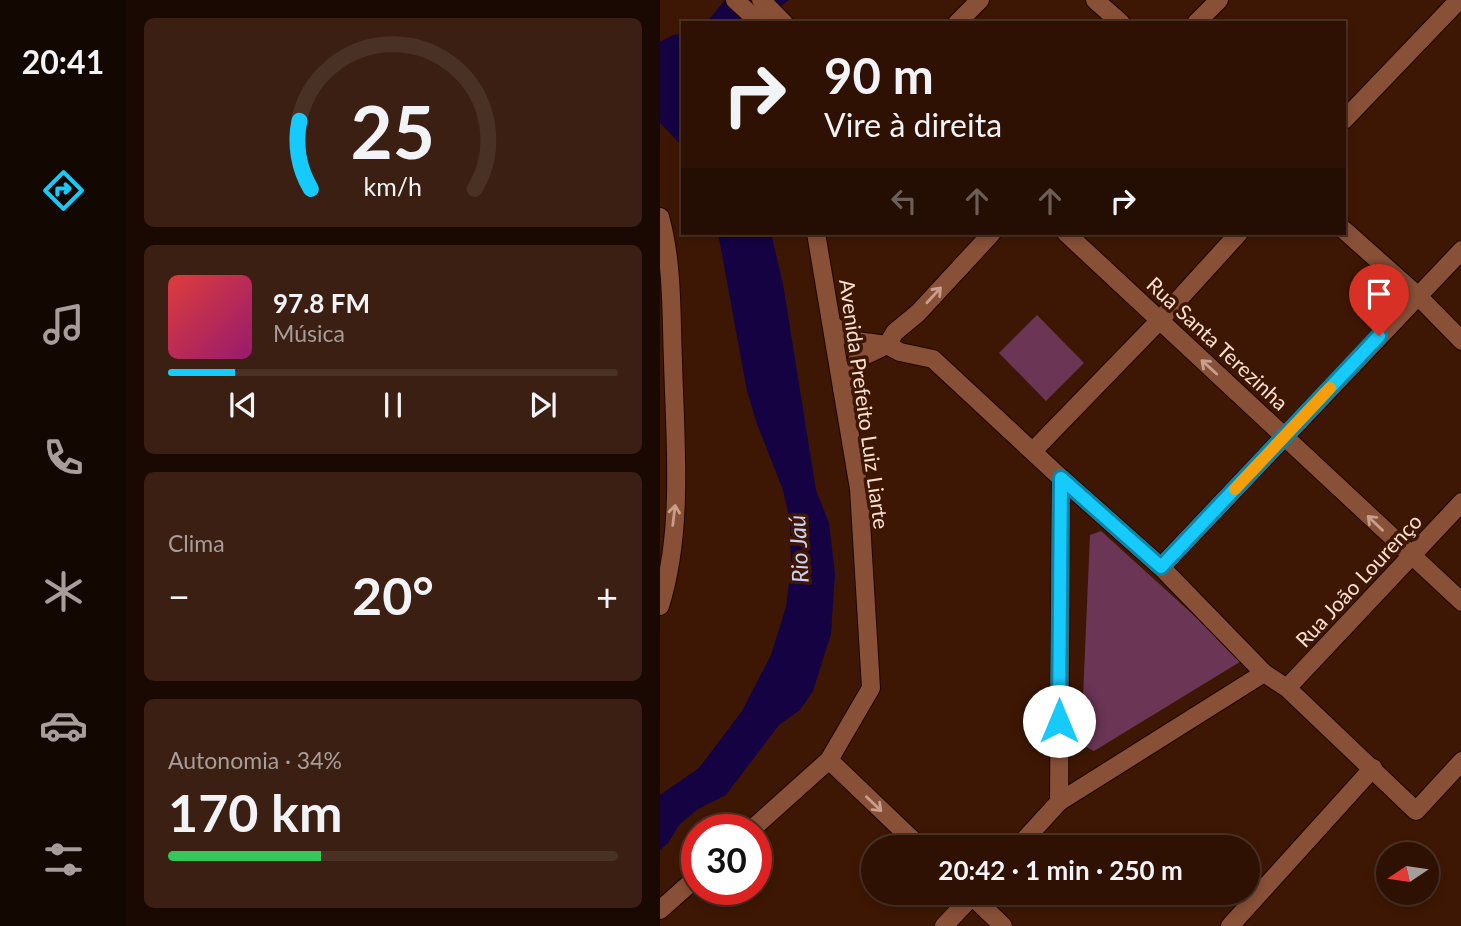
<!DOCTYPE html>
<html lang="pt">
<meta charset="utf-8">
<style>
body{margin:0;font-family:Lato,sans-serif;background:#3a1f12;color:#f1f3f6;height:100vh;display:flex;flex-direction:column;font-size:26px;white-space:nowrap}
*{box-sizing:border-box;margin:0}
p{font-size:23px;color:#a79d9a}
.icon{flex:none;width:38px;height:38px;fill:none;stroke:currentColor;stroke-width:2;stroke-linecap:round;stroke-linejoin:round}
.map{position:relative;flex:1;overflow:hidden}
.panel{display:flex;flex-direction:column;gap:18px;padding:18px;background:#190902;width:534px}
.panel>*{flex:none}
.guide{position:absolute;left:21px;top:21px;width:665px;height:214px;border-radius:0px;box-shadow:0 4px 10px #0003,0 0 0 2px #493125;background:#2e1103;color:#f1f3f6;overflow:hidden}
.needle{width:46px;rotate:257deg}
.fabs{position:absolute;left:716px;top:842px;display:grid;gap:14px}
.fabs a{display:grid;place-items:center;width:63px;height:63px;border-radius:50%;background:#2e1103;box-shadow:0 4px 10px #0003,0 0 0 2px #493125;font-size:35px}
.speed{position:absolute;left:21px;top:814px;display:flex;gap:14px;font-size:35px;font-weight:700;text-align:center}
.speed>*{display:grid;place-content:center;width:91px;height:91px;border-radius:50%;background:#2e1103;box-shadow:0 4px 10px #0003,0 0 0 2px #493125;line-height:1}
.speed .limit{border:10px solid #d22;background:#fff;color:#111}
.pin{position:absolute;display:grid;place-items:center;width:60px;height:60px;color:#fff;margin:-72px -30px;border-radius:50% 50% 50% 0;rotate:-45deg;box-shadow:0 0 7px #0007}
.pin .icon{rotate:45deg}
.me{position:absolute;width:77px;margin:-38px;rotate:0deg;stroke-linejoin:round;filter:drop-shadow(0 0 5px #0008)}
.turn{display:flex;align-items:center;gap:24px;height:147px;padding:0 28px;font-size:32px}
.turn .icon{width:91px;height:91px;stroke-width:2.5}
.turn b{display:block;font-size:49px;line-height:60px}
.lanes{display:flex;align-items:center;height:66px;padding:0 28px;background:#0003;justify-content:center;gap:35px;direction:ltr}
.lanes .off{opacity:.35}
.big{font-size:52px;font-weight:700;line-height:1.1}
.panel .tile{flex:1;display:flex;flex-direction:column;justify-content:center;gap:10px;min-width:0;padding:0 24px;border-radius:10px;background:#3a1f12}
.panel .dial{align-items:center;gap:0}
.dial svg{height:182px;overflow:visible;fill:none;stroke:#493125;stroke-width:7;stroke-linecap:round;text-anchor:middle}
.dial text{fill:#f1f3f6;stroke:none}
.song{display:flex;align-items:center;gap:21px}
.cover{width:84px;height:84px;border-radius:10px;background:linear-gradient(135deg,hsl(0 70% 55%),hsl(320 70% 35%))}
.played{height:7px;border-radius:4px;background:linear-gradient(90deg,#16cafb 15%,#493125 15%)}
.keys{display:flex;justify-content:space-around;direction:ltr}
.heat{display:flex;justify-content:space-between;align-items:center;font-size:38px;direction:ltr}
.charge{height:10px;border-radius:5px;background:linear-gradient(90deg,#34c759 34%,#493125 0)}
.trip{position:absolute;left:201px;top:835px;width:399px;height:70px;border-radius:35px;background:#2e1103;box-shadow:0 4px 10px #0003,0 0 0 2px #493125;font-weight:700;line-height:70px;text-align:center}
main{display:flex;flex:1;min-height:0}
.tab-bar{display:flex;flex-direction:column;width:126px;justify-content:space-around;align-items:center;background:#120701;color:#a79d9a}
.tab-bar .icon{width:49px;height:49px}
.tab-bar .active{color:#16cafb}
.tab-bar b{font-size:32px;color:#f1f3f6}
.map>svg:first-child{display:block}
.green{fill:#6b3556}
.water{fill:#140243}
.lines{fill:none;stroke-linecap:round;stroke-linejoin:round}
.minor-casing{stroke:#1e0500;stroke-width:20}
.minor{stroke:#885037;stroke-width:18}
.oneway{stroke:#c79f8d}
.route-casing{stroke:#0e83a3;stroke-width:18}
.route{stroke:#16cafb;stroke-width:12}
.slow{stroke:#f59e0b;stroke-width:12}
.labels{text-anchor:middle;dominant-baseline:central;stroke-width:7;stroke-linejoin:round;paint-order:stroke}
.street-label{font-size:21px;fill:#fadfd4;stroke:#3e1704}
.water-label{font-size:23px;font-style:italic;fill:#cfd0f8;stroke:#3e1704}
</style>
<main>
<nav class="tab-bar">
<b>20:41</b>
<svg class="icon active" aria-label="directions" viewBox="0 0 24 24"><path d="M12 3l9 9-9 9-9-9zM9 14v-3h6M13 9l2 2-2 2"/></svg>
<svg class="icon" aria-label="music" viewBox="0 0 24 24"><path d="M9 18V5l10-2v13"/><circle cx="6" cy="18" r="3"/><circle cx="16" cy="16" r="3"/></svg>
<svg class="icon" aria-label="phone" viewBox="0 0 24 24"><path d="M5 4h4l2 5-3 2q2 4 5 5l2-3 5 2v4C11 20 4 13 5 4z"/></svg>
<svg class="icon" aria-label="climate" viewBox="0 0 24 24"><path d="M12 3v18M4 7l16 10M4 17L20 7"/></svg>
<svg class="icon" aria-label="car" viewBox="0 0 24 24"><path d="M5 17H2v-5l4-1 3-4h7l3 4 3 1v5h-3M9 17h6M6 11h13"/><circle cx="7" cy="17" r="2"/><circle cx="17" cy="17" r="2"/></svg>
<svg class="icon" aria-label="filters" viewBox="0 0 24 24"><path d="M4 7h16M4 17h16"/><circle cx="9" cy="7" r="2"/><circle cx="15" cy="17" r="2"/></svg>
</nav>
<section class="panel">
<div class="tile dial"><svg viewBox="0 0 100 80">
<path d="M14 69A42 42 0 1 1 86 69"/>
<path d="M14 69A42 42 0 0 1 9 39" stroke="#16cafb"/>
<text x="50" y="56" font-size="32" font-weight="700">25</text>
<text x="50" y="72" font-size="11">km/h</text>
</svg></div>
<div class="tile">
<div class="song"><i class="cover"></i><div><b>97.8 FM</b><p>Música</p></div></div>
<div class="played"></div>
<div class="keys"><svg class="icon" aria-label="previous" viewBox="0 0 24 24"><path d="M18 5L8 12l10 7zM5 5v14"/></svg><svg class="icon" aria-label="pause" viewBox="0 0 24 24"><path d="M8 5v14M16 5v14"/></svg><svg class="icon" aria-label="next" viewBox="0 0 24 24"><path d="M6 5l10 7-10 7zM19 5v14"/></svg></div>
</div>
<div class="tile"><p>Clima</p>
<div class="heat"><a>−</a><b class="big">20°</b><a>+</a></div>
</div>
<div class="tile"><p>Autonomia · 34%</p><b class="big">170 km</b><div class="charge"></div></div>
</section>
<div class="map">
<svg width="802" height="926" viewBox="0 0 802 926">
<rect width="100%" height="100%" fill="#3e1704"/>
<!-- green -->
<g class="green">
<polygon points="377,315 424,363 386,401 339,353"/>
<polygon points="441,531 583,660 434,751 421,744 430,535"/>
</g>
<!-- water -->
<g class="water">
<polygon points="65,0 129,0 96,23 46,23"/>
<polygon points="23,34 23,147 0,123 0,42 13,35"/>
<polygon points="58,233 111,233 123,284 156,490 169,523 175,574 171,634 153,691 140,710 119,725 66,795 38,809 20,824 8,843 0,850 0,795 39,768 82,711 111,655 126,607 131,565 130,522 123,490 97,424 87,391"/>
</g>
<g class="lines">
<defs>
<g id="minor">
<polyline points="75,0 100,23"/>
<polyline points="101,0 124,23"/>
<polyline points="435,0 461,23"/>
<polyline points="297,23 320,0"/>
<polyline points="536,23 559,0"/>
<polyline points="684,120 799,0"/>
<path d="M 0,217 C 13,263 11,314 13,361 C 15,440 24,530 0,606"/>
<polyline points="684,230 757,295 802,341"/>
<polyline points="406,233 802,602"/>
<polyline points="172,325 196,341 227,345 240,352 273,359 401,478 501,567 604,673 627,688 756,811 802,761"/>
<polyline points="182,389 198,359 227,345 235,332 258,313 332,233"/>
<polyline points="373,451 499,321 579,233"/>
<polyline points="501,567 802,250"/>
<polyline points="627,688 802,502"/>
<polyline points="169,760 260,847"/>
<polyline points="399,802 401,478"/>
<polyline points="91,830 169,760 211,688 199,489 156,233"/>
<polyline points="358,847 399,802 604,673"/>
<polyline points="308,892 343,926"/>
<polyline points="0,910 37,877"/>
<polyline points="284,926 316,892"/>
<polyline points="570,926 713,768"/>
</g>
</defs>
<!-- minor casing -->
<use href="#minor" class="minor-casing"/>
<!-- minor -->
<use href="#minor" class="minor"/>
</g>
<!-- one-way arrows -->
<defs><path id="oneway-shaft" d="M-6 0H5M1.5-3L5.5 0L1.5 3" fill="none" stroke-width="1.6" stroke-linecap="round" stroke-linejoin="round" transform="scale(1.75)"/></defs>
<g class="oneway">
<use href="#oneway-shaft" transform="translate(274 295) rotate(-47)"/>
<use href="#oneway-shaft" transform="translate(549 367) rotate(-138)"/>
<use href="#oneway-shaft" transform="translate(14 515) rotate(-83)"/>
<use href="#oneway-shaft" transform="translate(715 523) rotate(-136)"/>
<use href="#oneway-shaft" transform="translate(214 804) rotate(44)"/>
</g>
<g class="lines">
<defs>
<polyline id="route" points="399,721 401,478 501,567 719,336"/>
</defs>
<!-- route casing -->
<use href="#route" class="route-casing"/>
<!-- route -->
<use href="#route" class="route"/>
<!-- slow -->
<polyline class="slow" points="575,489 670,388"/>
</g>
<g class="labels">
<!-- street labels -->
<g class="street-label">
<text transform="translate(558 343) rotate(43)">Rua Santa Terezinha</text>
<text transform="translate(205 404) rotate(82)">Avenida Prefeito Luiz Liarte</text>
<text transform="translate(698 580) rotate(-47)">Rua João Lourenço</text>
</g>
<!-- water labels -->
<g class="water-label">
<text transform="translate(138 549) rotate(-93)">Rio Jaú</text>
</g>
</g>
</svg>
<div class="fabs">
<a><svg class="needle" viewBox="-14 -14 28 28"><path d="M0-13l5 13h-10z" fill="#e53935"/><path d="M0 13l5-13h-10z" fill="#a79d9a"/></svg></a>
</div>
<div class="speed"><div class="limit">30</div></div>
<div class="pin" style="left:719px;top:336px;background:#d93025"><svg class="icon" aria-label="arrive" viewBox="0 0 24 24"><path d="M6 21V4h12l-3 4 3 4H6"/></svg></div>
<svg class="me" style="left:399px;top:721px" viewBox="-20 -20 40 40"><circle r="19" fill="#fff"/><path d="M0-13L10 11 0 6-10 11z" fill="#16cafb"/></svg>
<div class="trip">20:42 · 1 min · 250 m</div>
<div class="guide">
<div class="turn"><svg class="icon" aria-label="right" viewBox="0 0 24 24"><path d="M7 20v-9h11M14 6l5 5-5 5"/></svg><div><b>90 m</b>Vire à direita</div></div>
<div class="lanes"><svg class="icon off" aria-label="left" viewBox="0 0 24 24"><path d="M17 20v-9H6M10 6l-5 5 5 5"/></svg><svg class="icon off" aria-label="ahead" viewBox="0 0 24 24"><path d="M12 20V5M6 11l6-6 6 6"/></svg><svg class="icon off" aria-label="ahead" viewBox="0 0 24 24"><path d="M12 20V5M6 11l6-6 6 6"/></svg><svg class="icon" aria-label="right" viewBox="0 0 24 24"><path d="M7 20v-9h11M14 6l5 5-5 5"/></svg></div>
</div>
</div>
</main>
